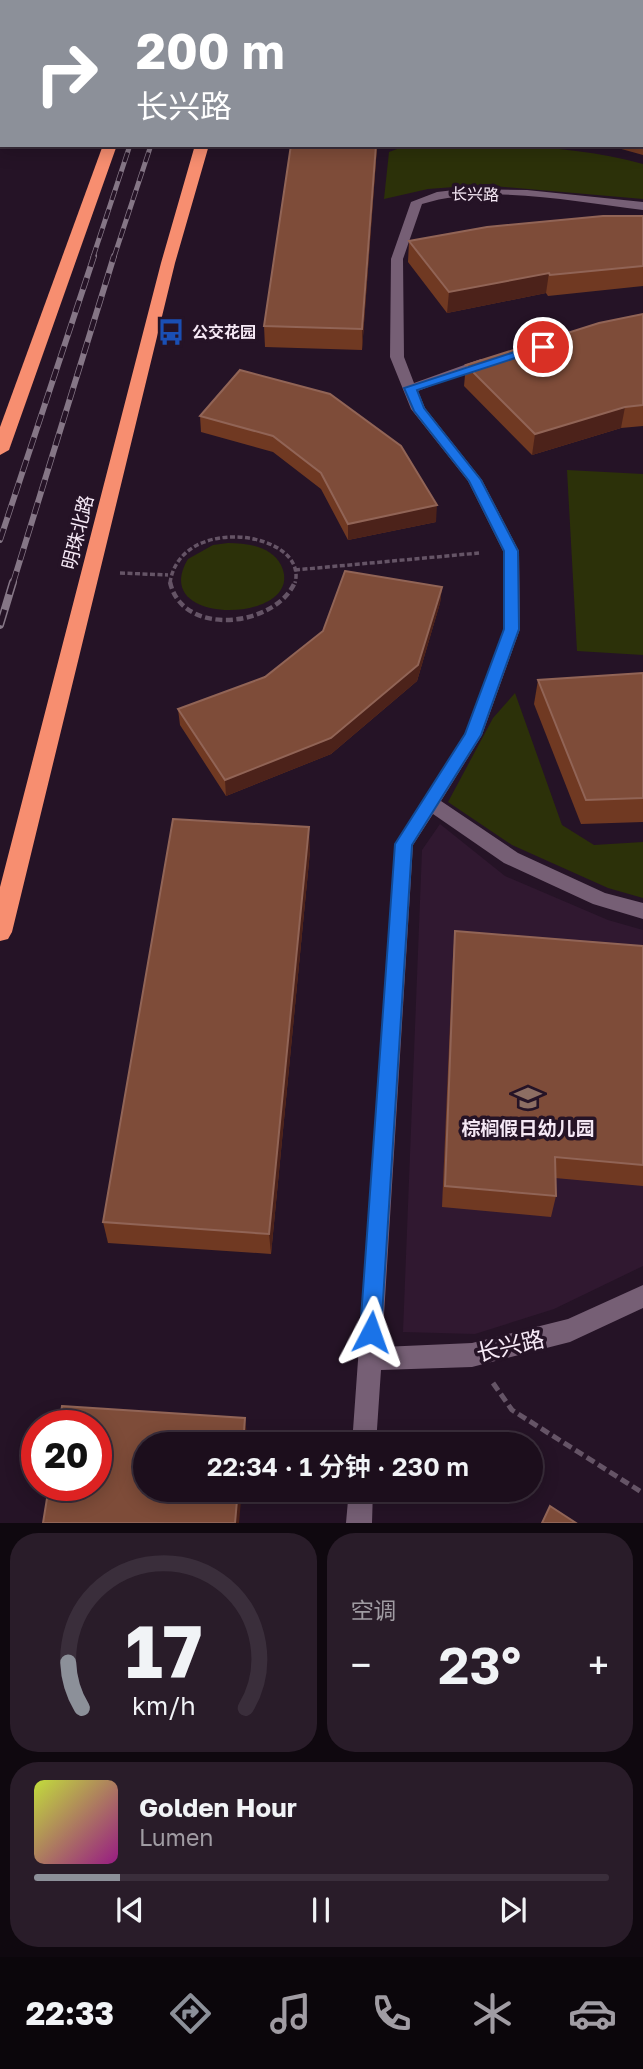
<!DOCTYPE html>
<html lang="zh">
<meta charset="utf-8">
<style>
body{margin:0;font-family:"Golos Text","Noto Sans SC",sans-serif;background:#291c29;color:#f1f3f6;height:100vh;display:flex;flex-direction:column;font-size:26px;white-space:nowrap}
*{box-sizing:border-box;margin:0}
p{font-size:23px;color:#a09ca3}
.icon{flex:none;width:38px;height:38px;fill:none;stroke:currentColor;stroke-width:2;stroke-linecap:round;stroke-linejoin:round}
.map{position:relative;height:1523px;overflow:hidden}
.side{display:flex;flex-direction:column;gap:10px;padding:10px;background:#0f080f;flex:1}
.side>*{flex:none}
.banner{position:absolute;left:0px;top:0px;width:644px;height:147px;box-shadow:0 4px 18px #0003,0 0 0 2px #3a2e3b;background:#8c9099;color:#fff;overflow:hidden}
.speed{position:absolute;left:21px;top:1410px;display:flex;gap:14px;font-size:35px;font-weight:700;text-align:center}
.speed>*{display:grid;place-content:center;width:91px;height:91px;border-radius:50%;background:#1c0e1c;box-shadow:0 4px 18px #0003,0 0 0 2px #3a2e3b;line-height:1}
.speed .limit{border:10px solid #d22;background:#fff;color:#111}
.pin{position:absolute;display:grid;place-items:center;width:60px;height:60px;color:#fff;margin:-30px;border:4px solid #fff;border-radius:50%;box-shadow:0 2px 7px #0007}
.me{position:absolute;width:77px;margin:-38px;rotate:4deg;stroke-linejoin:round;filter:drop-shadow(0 0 5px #0008)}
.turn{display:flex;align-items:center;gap:24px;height:147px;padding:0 21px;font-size:32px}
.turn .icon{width:91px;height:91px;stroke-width:2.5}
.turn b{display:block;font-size:49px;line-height:60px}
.big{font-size:52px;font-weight:600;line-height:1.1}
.side .widget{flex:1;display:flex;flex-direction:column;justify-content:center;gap:10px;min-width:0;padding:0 24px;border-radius:28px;background:#291c29}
.side .dial{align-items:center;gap:0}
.dial svg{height:182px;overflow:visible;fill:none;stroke:#3a2e3b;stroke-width:7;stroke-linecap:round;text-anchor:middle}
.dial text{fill:#f1f3f6;stroke:none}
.song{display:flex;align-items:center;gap:21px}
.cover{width:84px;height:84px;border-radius:10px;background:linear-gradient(135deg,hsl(70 70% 55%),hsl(310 70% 35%))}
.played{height:7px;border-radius:4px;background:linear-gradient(90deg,#8c9099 15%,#3a2e3b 15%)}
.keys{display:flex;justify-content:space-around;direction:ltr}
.heat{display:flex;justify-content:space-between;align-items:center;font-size:38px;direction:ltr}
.side .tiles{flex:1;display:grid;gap:10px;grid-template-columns:1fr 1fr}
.widget:last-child{grid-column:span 2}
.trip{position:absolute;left:133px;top:1432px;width:410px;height:70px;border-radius:35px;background:#1c0e1c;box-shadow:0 4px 18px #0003,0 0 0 2px #3a2e3b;font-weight:600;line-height:70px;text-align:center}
.dock{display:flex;height:112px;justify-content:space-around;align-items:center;background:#0b060b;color:#a09ca3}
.dock .icon{width:49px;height:49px}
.dock .on{color:#8c9099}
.dock b{font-size:32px;color:#f1f3f6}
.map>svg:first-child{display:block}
.built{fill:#301830}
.green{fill:#2c3109}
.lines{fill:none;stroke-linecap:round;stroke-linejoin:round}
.path-far2{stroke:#655466;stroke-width:3.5;stroke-dasharray:5 2.5;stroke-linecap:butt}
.path-far1{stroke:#655466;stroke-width:4.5;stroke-dasharray:7 3.5;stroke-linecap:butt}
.path{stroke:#655466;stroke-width:5;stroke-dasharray:9 4.5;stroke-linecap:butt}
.lane{fill:#765f75;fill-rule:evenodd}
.street{fill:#765f75;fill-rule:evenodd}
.highway{fill:#f78e70;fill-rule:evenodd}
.rail-far2-casing{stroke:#857686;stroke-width:5}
.rail-far1-casing{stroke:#857686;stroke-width:6}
.rail-casing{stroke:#857686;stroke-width:8}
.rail-far2{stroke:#251326;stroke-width:3.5;stroke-dasharray:10;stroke-linecap:butt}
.rail-far1{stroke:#251326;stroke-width:4.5;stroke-dasharray:12;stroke-linecap:butt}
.rail{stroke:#251326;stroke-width:5;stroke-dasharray:16;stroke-linecap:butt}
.wall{fill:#703922}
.shaded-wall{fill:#4c221a}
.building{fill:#7e4c39;stroke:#916456;stroke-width:2}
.route{fill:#1a73e8;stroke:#114b97;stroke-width:2}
.labels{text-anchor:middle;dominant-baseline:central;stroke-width:7;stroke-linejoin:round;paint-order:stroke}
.far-street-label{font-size:16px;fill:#f5e8f5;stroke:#251326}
.far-poi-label{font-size:16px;font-weight:bold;fill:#f5e8f5;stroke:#251326;text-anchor:start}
.street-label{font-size:19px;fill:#f5e8f5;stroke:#251326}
.poi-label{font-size:19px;font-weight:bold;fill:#f5e8f5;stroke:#251326}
.near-street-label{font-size:23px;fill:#f5e8f5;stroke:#251326}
</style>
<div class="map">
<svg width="643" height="1523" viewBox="0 0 643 1523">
<rect width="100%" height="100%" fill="#251326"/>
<!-- built -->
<polygon class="built" points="440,824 505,876 608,920 643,930 643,1266 554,1309 475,1334 403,1332 422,850"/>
<!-- green -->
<g class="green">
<path d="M 408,145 C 487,145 567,143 643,164 L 643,199 L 481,185 L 428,189 L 384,199 L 389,152 Z"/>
<polygon points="567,470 643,474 643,655 577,651"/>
<path d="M 228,543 C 247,543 271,546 281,565 C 309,623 146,629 188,559 L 213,545 Z"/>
<polygon points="515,693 562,825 594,845 643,842 643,898 608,888 512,845 448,802 493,718"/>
</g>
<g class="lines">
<!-- path-far2 -->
<g class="path-far2">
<polyline points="295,570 479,553"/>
<polyline points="120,573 168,575"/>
<path d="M 170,583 C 180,512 309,532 295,583"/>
</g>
<!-- path-far1 -->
<path class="path-far1" d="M 170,582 C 182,638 276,627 295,582"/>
<!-- path -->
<polyline class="path" points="493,1383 512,1410 643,1493"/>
<!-- lane -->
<g class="lane">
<path d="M 463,189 L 527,190 L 643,202 L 643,210 C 575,202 488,183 422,204 L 403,259 L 404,357 L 414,383 L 481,359 L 491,359 L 493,362 L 418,391 L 425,408 L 482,480 L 519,551 L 520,629 L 482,735 L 441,801 L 518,853 L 605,893 L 643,903 L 643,919 L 593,904 L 504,863 L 433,814 L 413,845 L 382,1347 L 472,1343 L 568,1319 L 643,1285 L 643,1308 L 570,1342 L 472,1367 L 381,1370 L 376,1444 L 352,1444 L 395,844 L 465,734 L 504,629 L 503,551 L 468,481 L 411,409 L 390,357 L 391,259 L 411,202 L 437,192 Z"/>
<polygon points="349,1489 373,1489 372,1523 346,1523"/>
</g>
<!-- street -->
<g class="street">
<rect x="0" y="35" width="2" height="8"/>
<rect x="642" y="82" width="1" height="8"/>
</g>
<!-- highway -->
<g class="highway">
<polygon points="168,0 180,0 167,2"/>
<polygon points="254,0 266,0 253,2"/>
<polygon points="103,145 117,145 9,450 0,455 0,427"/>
<polygon points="195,145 209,145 175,263 12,932 8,939 0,941 0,887 161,263"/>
</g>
<defs>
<g id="rail-far2">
<polyline points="93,257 130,145"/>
<polyline points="114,257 151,145"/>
</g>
<g id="rail-far1">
<polyline points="0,540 94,256"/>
<polyline points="13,583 114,256"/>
</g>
<polyline id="rail" points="0,625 13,582"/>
</defs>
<!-- rail-far2 casing -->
<use href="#rail-far2" class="rail-far2-casing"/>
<!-- rail-far1 casing -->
<use href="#rail-far1" class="rail-far1-casing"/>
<!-- rail casing -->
<use href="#rail" class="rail-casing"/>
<!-- rail-far2 -->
<use href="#rail-far2" class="rail-far2"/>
<!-- rail-far1 -->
<use href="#rail-far1" class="rail-far1"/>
<!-- rail -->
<use href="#rail" class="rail"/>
</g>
<!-- wall -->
<g class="wall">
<polygon points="398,0 643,0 643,25 642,2 398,2"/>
<polygon points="643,94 643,155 607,145 642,145"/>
<polygon points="291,145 383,145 377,147 362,350 265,347 264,326"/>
<polygon points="643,216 643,286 548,296 546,293 447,313 408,262 409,241"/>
<polygon points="643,314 643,426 621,428 532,455 464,386 466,365"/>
<polygon points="240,370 436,522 348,540 321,489 273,452 201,432 200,416"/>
<polygon points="442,587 440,603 417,681 331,754 226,796 180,725 178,709 265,677"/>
<polygon points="643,673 643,822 581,824 534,704 538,680"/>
<polygon points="310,851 271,1254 108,1243 103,1222"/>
<polygon points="455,931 643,946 643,1186 555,1178 556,1196 551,1217 442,1207 453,955"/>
</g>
<!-- shaded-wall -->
<g class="shaded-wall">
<polygon points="376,145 383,145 377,147 362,350 362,329"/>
<polygon points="549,273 546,293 447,313 449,292"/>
<polygon points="625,407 621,428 532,455 535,434"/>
<polygon points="437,505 436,522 348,540 348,524"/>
<polygon points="442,587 440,603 417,681 331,754 226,796 225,780"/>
<polygon points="309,827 310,851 271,1254 269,1234"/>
<polygon points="245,1418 247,1435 246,1444 243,1444"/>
<polygon points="238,1489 242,1489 239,1523 235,1523"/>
</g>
<!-- building -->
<g class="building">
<polygon points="586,0 643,0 643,5 642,2 607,2"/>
<polygon points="643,94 643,135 642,135"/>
<polygon points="291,145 376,145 362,329 264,326"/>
<polygon points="603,216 643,216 643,266 550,275 549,273 449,292 409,241 487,227"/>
<polygon points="643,314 643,405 625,407 535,434 466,365 599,323"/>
<polygon points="240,370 330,394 401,446 437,505 348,524 321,473 273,436 200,416"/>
<polygon points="345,571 442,587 418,665 331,738 225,780 178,709 265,677 323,631"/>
<polygon points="643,673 643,798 586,800 538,680"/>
<polygon points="173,819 309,827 269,1234 103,1222"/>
<polygon points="455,931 643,946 643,1165 555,1157 556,1196 445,1186"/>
<polygon points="62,1406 245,1418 243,1444 145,1444 145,1489 238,1489 235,1523 43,1523 49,1486 96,1486 96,1426 59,1426"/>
<polygon points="550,1506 576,1523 542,1523"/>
</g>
<!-- route -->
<polygon class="route" points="539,344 549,347 417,390 424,408 481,480 518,551 519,629 481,735 412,845 381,1332 378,1339 371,1342 363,1339 360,1332 395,844 465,734 504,629 504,551 469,481 414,411 404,388"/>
<!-- icons -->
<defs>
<symbol id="bus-bare" viewBox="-9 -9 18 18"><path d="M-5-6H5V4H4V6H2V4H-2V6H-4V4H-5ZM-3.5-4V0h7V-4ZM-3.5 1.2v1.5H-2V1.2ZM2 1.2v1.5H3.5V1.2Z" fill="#1a4fb4" stroke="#251326" stroke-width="2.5" paint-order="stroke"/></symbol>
<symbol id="school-bare" viewBox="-9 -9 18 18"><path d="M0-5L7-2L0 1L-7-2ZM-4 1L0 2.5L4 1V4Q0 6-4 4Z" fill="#8d6e63" stroke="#251326" stroke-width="2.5" paint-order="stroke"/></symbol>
</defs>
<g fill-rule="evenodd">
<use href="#bus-bare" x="152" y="313" width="38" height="38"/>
<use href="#school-bare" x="509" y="1079" width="38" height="38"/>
</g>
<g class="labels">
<!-- far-street labels -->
<g class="far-street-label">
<text transform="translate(475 194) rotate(1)">长兴路</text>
</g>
<!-- far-poi labels -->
<g class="far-poi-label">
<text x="192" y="332">公交花园</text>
</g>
<!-- street labels -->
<g class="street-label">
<text transform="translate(77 532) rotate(-76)">明珠北路</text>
</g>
<!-- poi labels -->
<g class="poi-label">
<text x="528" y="1127">棕榈假日幼儿园</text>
</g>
<!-- near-street labels -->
<g class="near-street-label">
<text transform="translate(510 1345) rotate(-13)">长兴路</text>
</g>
</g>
</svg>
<div class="speed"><div class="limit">20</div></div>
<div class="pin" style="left:543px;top:347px;background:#d93025"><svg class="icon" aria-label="arrive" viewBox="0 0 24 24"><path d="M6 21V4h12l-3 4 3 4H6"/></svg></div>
<svg class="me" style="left:371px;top:1332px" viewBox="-20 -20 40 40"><path d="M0-17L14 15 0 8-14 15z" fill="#1a73e8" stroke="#fff" stroke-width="4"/></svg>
<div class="trip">22:34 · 1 分钟 · 230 m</div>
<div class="banner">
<div class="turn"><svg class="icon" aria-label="right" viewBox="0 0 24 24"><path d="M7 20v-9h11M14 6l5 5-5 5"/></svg><div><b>200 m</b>长兴路</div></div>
</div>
</div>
<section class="side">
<div class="tiles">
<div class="widget dial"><svg viewBox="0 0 100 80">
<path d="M14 69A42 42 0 1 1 86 69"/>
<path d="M14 69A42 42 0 0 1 8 49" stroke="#8c9099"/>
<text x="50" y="56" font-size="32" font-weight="700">17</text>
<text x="50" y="72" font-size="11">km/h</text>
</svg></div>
<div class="widget"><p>空调</p>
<div class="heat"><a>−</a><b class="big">23°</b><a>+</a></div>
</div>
<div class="widget">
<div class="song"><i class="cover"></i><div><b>Golden Hour</b><p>Lumen</p></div></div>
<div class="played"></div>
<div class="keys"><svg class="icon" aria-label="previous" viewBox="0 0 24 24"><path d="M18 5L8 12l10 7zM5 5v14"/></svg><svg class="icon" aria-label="pause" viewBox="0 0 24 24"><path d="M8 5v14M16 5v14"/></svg><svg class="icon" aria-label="next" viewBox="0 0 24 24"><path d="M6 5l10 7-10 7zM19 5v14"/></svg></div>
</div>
</div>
</section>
<nav class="dock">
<b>22:33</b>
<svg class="icon on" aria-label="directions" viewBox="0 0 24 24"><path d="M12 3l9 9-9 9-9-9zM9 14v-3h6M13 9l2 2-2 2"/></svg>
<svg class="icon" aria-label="music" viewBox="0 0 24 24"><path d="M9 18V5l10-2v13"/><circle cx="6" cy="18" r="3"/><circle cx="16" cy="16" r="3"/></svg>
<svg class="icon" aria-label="phone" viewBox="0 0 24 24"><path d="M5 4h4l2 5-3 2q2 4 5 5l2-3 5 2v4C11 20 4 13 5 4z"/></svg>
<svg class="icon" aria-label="climate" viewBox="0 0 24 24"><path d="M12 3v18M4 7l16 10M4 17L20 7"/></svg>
<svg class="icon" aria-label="car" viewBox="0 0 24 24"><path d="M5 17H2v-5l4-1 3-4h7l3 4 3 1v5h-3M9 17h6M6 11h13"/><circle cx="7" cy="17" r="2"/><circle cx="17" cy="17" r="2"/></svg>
</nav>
